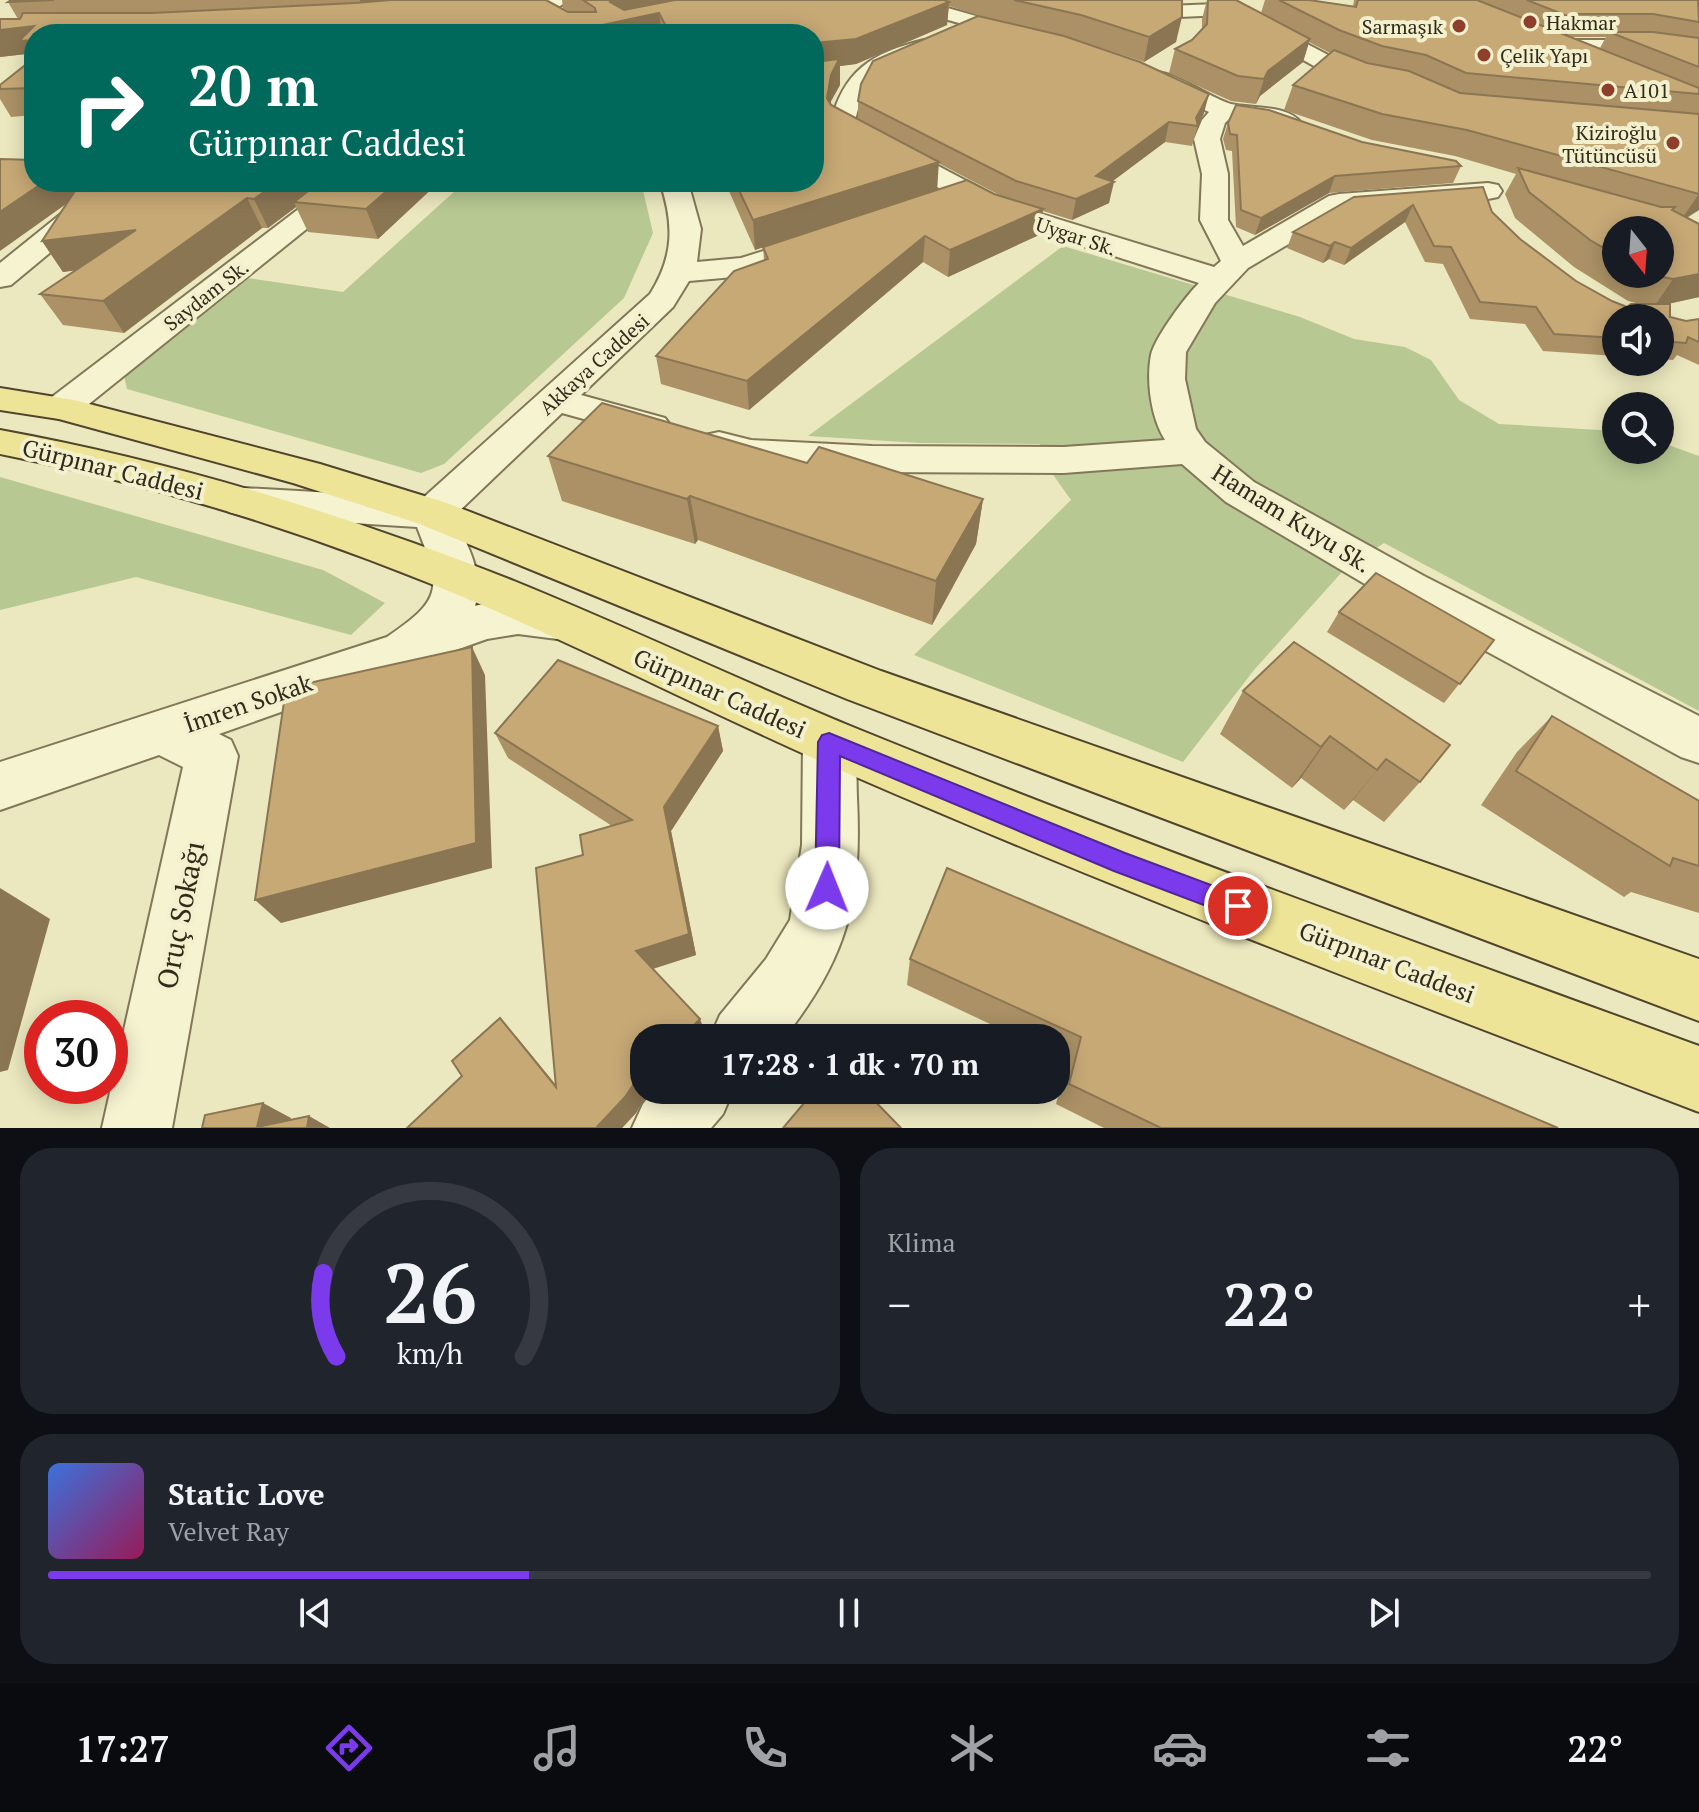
<!DOCTYPE html>
<html lang="tr">
<meta charset="utf-8">
<style>
body{margin:0;font-family:"PT Serif",serif;background:#20242c;color:#f1f3f6;height:100vh;display:flex;flex-direction:column;font-size:30px;white-space:nowrap}
*{box-sizing:border-box;margin:0}
p{font-size:26px;color:#9ea1a6}
.icon{flex:none;width:44px;height:44px;fill:none;stroke:currentColor;stroke-width:2;stroke-linecap:round;stroke-linejoin:round}
.map{position:relative;height:1128px;overflow:hidden}
.details{display:flex;flex-direction:column;gap:20px;padding:20px;background:#0d0f14;flex:1}
.details>*{flex:none}
.guide{position:absolute;left:24px;top:24px;width:800px;height:168px;border-radius:32px;box-shadow:0 4px 20px #0003;background:#00695c;color:#fff;overflow:hidden}
.needle{width:52px;rotate:163deg}
.controls{position:absolute;left:1602px;top:216px;display:grid;gap:16px}
.controls a{display:grid;place-items:center;width:72px;height:72px;border-radius:50%;background:#171b24;box-shadow:0 4px 20px #0003;font-size:40px}
.speed{position:absolute;left:24px;top:1000px;display:flex;gap:16px;font-size:40px;font-weight:700;text-align:center}
.speed>*{display:grid;place-content:center;width:104px;height:104px;border-radius:50%;background:#171b24;box-shadow:0 4px 20px #0003;line-height:1}
.speed .limit{border:12px solid #d22;background:#fff;color:#111}
.pin{position:absolute;display:grid;place-items:center;width:68px;height:68px;color:#fff;margin:-34px;border:4px solid #fff;border-radius:50%;box-shadow:0 2px 8px #0007}
.me{position:absolute;width:88px;margin:-44px;rotate:1deg;stroke-linejoin:round;filter:drop-shadow(0 0 6px #0008)}
.turn{display:flex;align-items:center;gap:28px;height:168px;padding:0 32px;font-size:36px}
.turn .icon{width:104px;height:104px;stroke-width:2.5}
.turn b{display:block;font-size:56px;line-height:68px}
.big{font-size:60px;font-weight:600;line-height:1.1}
.details .widget{flex:1;display:flex;flex-direction:column;justify-content:center;gap:12px;min-width:0;padding:0 28px;border-radius:32px;background:#20242c}
.details .dial{align-items:center;gap:0}
.dial svg{height:208px;overflow:visible;fill:none;stroke:#363941;stroke-width:7;stroke-linecap:round;text-anchor:middle}
.dial text{fill:#f1f3f6;stroke:none}
.song{display:flex;align-items:center;gap:24px}
.cover{width:96px;height:96px;border-radius:12px;background:linear-gradient(135deg,hsl(220 70% 55%),hsl(330 70% 35%))}
.played{height:8px;border-radius:4px;background:linear-gradient(90deg,#7c3aed 30%,#363941 30%)}
.keys{display:flex;justify-content:space-around;direction:ltr}
.heat{display:flex;justify-content:space-between;align-items:center;font-size:44px;direction:ltr}
.details .tiles{flex:1;display:grid;gap:20px;grid-template-columns:1fr 1fr}
.widget:last-child{grid-column:span 2}
.trip{position:absolute;left:630px;top:1024px;width:440px;height:80px;border-radius:32px;background:#171b24;box-shadow:0 4px 20px #0003;font-weight:600;line-height:80px;text-align:center}
.tab-bar{display:flex;height:128px;justify-content:space-around;align-items:center;background:#090b0e;color:#9ea1a6}
.tab-bar .icon{width:56px;height:56px}
.tab-bar .active{color:#7c3aed}
.tab-bar b{font-size:36px;color:#f1f3f6}
.map>svg:first-child{display:block}
.green{fill:#b7c893}
.lines{fill:none;stroke-linecap:round;stroke-linejoin:round}
.minor-casing{stroke:#827758;stroke-width:4}
.major-casing{stroke:#50442d;stroke-width:4}
.minor{fill:#f6f3d1;fill-rule:evenodd}
.major{fill:#ede497;fill-rule:evenodd}
.wall{fill:#ab9165;fill-rule:evenodd}
.shaded-wall{fill:#8b7653}
.building{fill:#c7a976;stroke:#8b7653;stroke-width:2}
.route{fill:#7c3aed;stroke:#51269a;stroke-width:2}
.poi-dot{fill:#8e3f2b;stroke:#f3f0cd;stroke-width:3}
.labels{text-anchor:middle;dominant-baseline:central;stroke-width:8;stroke-linejoin:round;paint-order:stroke}
.far-poi-label{font-size:20px;fill:#322b1c;stroke:#f3f0cd;text-anchor:start}
.far-street-label{font-size:20px;fill:#322b1c;stroke:#f3f0cd}
.street-label{font-size:24px;fill:#322b1c;stroke:#f3f0cd}
.near-street-label{font-size:28px;fill:#322b1c;stroke:#f3f0cd}
</style>
<div class="map">
<svg width="1699" height="1128" viewBox="0 0 1699 1128">
<rect width="100%" height="100%" fill="#ebe7be"/>
<!-- green -->
<g class="green">
<polygon points="465,182 641,182 653,233 624,298 444,464 421,473 127,389 124,375 247,278 343,292"/>
<polygon points="1063,246 1300,317 1354,339 1405,347 1431,360 1459,400 1499,424 1616,431 1616,450 1660,450 1660,442 1699,456 1699,711 1384,543 1342,572 1254,670 1183,762 914,655 1071,500 1054,476 1040,444 920,443 808,436"/>
<polygon points="0,477 323,570 385,603 351,635 136,577 0,610"/>
</g>
<g class="lines">
<defs>
<g id="minor">
<polygon points="503,0 569,0 560,6 491,13 481,7 484,3"/>
<polygon points="889,0 919,0 1030,31 1033,35 1023,41 891,4"/>
<polygon points="1050,0 1075,0 1096,9 1216,4 1216,0 1234,0 1235,6 1330,56 1383,76 1386,81 1375,88 1314,66 1223,15 1093,21 1052,4"/>
<path d="M 924,40 L 934,46 L 931,50 C 886,69 866,69 855,122 L 1012,205 L 1214,267 L 1221,261 L 1200,220 L 1202,174 L 1194,139 L 1202,120 L 1209,112 L 1144,82 L 1141,77 L 1144,72 C 1169,66 1207,97 1231,104 C 1252,109 1289,104 1302,124 L 1299,129 C 1287,132 1247,120 1230,118 L 1225,123 L 1220,139 L 1228,174 L 1228,220 L 1243,246 L 1329,196 L 1339,194 L 1488,183 L 1498,185 L 1502,191 L 1498,197 L 1488,199 L 1346,210 L 1248,268 L 1215,303 L 1186,352 L 1185,379 L 1196,429 L 1205,442 L 1254,482 L 1424,576 L 1699,716 L 1699,763 L 1681,757 L 1392,600 L 1226,502 L 1182,464 L 1064,473 L 872,472 L 750,466 L 705,453 L 700,444 L 705,435 L 719,432 L 751,440 L 872,446 L 1064,447 L 1165,440 C 1151,418 1146,381 1151,355 C 1155,337 1186,296 1199,283 L 992,217 L 833,130 L 830,125 C 843,71 871,53 924,40 Z"/>
<polygon points="1546,40 1640,40 1699,50 1699,62 1640,52 1539,50 1536,46"/>
<polygon points="107,182 170,182 166,188 117,197 11,285 0,287 0,263 98,184"/>
<polygon points="334,182 365,182 74,416 61,419 48,416 42,408 48,400"/>
<path d="M 660,182 L 688,182 L 701,229 L 697,262 L 741,258 L 802,239 L 813,242 L 817,248 L 813,254 L 745,276 L 689,281 L 673,307 L 581,395 L 665,418 L 671,426 L 665,434 L 652,438 L 562,413 L 454,516 C 467,545 485,574 475,606 C 508,596 541,598 573,608 L 580,621 L 573,634 L 557,639 L 518,634 L 487,639 L 219,734 L 231,740 L 238,756 L 172,1128 L 102,1128 L 183,767 L 159,755 L 0,810 L 0,762 L 387,637 C 444,598 441,589 417,527 L 244,516 L 229,512 L 223,502 L 229,492 L 244,488 L 423,498 L 650,294 C 674,256 674,224 660,182 Z"/>
<path d="M 829,720 L 847,726 C 858,749 856,773 857,798 C 862,900 848,957 784,1038 L 710,1038 L 720,1015 L 766,959 L 790,920 L 802,845 L 803,742 L 811,726 Z"/>
<polygon points="654,1090 733,1090 723,1114 711,1128 632,1128 643,1104"/>
</g>
<g id="major">
<polygon points="0,388 74,400 320,464 447,503 881,671 1699,959 1699,1021 847,699 417,523 293,483 59,419 0,410"/>
<path d="M 0,430 C 176,462 347,515 514,581 C 632,629 747,684 865,732 C 1140,844 1420,944 1699,1046 L 1699,1112 C 1416,1004 1133,897 856,777 C 732,723 612,662 489,608 C 331,540 168,487 0,454 Z"/>
</g>
</defs>
<!-- minor casing -->
<use href="#minor" class="minor-casing"/>
<!-- major casing -->
<use href="#major" class="major-casing"/>
<!-- minor -->
<use href="#minor" class="minor"/>
<!-- major -->
<use href="#major" class="major"/>
</g>
<!-- wall -->
<g class="wall">
<path d="M 11,0 L 546,0 L 568,12 L 570,12 L 563,8 L 562,0 L 1182,0 L 1176,42 L 1144,62 L 1065,36 L 1204,113 L 1198,125 L 1192,146 L 1165,142 L 1112,181 L 1109,203 L 1072,220 L 1043,211 L 1039,235 L 948,277 L 923,262 L 749,410 L 661,384 L 656,356 L 764,260 L 763,247 L 755,250 L 725,182 L 814,182 L 814,34 L 34,34 L 34,115 L 11,117 L 0,99 L 0,85 L 30,61 L 26,54 L 0,57 L 0,19 L 18,19 L 8,2 ZM 949,6 L 980,16 L 858,101 L 858,120 L 831,105 L 831,101 L 840,85 L 840,66 L 856,64 L 947,25 ZM 938,163 L 1003,197 L 994,194 L 937,190 Z"/>
<path d="M 1207,0 L 1236,0 L 1261,13 L 1265,0 L 1309,0 L 1353,7 L 1354,0 L 1699,0 L 1699,210 L 1687,218 L 1699,297 L 1668,304 L 1670,317 L 1686,321 L 1699,319 L 1699,365 L 1677,355 L 1673,360 L 1660,359 L 1660,318 L 1616,318 L 1616,356 L 1543,351 L 1525,324 L 1470,319 L 1443,264 L 1425,262 L 1405,222 L 1344,265 L 1329,259 L 1323,263 L 1287,248 L 1293,232 L 1354,197 L 1492,212 L 1520,239 L 1576,281 L 1612,301 L 1627,307 L 1640,304 L 1628,301 L 1574,267 L 1515,218 L 1505,194 L 1516,174 L 1455,156 L 1372,140 L 1284,110 L 1293,85 L 1330,53 L 1309,42 L 1303,62 L 1260,96 L 1256,104 L 1231,101 L 1169,73 L 1175,49 L 1192,40 L 1202,30 L 1202,19 ZM 1571,37 L 1606,37 L 1600,48 ZM 1616,230 L 1660,274 L 1616,274 Z"/>
<polygon points="1228,123 1362,142 1461,166 1453,183 1329,193 1255,235 1236,227 1232,151 1226,150 1223,139"/>
<polygon points="34,182 439,182 378,239 308,232 296,207 268,228 262,228 124,333 63,325 40,294 76,270 63,272 42,241 67,203"/>
<polygon points="548,456 807,463 983,499 976,544 932,625 698,540 695,544 562,501"/>
<polygon points="1339,612 1494,640 1444,703 1327,632"/>
<polygon points="1294,642 1420,782 1384,822 1353,800 1344,810 1301,778 1292,788 1220,734 1243,691"/>
<polygon points="1552,716 1699,801 1699,913 1631,892 1624,897 1481,805 1517,752"/>
<polygon points="718,726 723,751 671,831 696,955 653,969 707,1037 644,1038 644,1090 650,1090 636,1113 622,1128 407,1128 516,1036 556,1085 583,855 612,826 508,758 495,733"/>
<polygon points="910,959 1558,1128 1104,1128 1056,1104 1067,1060 1056,1055 1056,1038 1020,1038 907,985"/>
</g>
<!-- shaded-wall -->
<g class="shaded-wall">
<polygon points="360,0 463,0 363,9"/>
<polygon points="613,0 705,0 659,13 662,34 580,34 579,30"/>
<polygon points="949,2 947,25 856,64 840,66 840,85 831,101 827,124 814,68 814,43"/>
<polygon points="1578,14 1566,37 1558,40 1570,17"/>
<polygon points="1182,17 1176,42 1144,62 1149,37"/>
<polygon points="34,26 34,67 26,54 0,57 0,30"/>
<polygon points="1310,39 1303,62 1260,96 1256,104 1264,79 1268,71"/>
<polygon points="1209,94 1204,113 1198,126 1196,118"/>
<polygon points="1169,122 1165,142 1109,184 1114,182 1109,203 1072,220 1076,199 1096,176"/>
<polygon points="939,162 937,190 755,250 753,220"/>
<polygon points="1335,176 1329,193 1255,235 1261,218"/>
<polygon points="44,182 87,182 90,187 0,251 0,212"/>
<polygon points="278,182 330,182 294,202 296,207 268,228 254,199"/>
<polygon points="397,182 439,182 378,239 366,209"/>
<polygon points="1699,194 1699,210 1680,221"/>
<polygon points="247,198 262,228 124,333 103,301"/>
<polygon points="1413,205 1405,222 1344,265 1351,248"/>
<polygon points="1043,209 1039,235 948,277 950,250"/>
<polygon points="136,230 154,260 63,272 42,241"/>
<polygon points="925,236 923,262 749,410 747,381"/>
<polygon points="1335,242 1329,259 1323,263 1330,246"/>
<polygon points="1699,274 1699,297 1654,307 1673,279"/>
<polygon points="690,496 698,540 695,544 687,499"/>
<polygon points="983,499 976,544 932,625 936,581"/>
<polygon points="472,647 485,675 492,868 281,923 255,900"/>
<polygon points="718,726 723,751 671,831 696,955 645,971 636,951 664,807"/>
<polygon points="1330,736 1301,778 1292,788 1321,747"/>
<polygon points="1386,759 1353,800 1344,810 1377,770"/>
<polygon points="0,888 50,919 8,1070 0,1072"/>
<polygon points="700,1019 707,1037 706,1038 681,1038"/>
<polygon points="642,1072 644,1075 644,1090 650,1090 636,1113 622,1128 596,1128"/>
<polygon points="263,1103 291,1118 289,1128 257,1127"/>
<polygon points="309,1116 330,1128 307,1128"/>
</g>
<!-- building -->
<g class="building">
<polygon points="11,0 54,0 8,2"/>
<polygon points="391,0 546,0 568,12 596,12 595,8 583,0 613,0 610,2 624,10 675,0 944,0 949,2 856,39 814,43 814,34 670,34 659,13 579,30 580,34 34,34 34,40 19,41 34,26 0,30 0,19 20,19 23,13 152,13 355,3"/>
<polygon points="1014,0 1182,0 1182,17 1149,37 1081,15"/>
<polygon points="1208,0 1236,0 1310,39 1268,71 1264,79 1238,76 1175,49 1192,40 1207,24"/>
<polygon points="1279,0 1309,0 1356,7 1358,0 1477,0 1699,88 1699,94 1466,73 1426,55 1382,46 1339,30"/>
<polygon points="1527,0 1698,0 1699,22 1653,14 1578,14 1570,17"/>
<polygon points="978,16 1064,36 1140,62 1209,94 1196,118 1198,126 1169,122 1096,176 1114,182 1076,199 1016,181 858,101 861,84 873,61"/>
<polygon points="1609,32 1653,32 1699,38 1699,67"/>
<polygon points="1334,50 1367,63 1409,71 1460,93 1699,114 1699,194 1467,130 1382,114 1293,85"/>
<polygon points="34,58 34,88 0,89 0,85"/>
<polygon points="839,59 831,75 827,98 831,105 939,162 753,220 735,182 814,182 814,62"/>
<polygon points="1236,105 1269,110 1362,142 1456,161 1461,166 1335,176 1261,218 1241,210 1237,135 1230,134 1228,123"/>
<polygon points="0,159 34,160 34,182 44,182 0,212"/>
<polygon points="1518,168 1661,207 1675,207 1672,210 1699,224 1699,274 1673,279 1647,274 1660,274 1660,230 1616,230 1616,255 1590,240 1529,192"/>
<polygon points="967,180 994,194 1043,209 950,250 925,236 747,381 656,356 734,271 768,259 763,247"/>
<polygon points="87,182 278,182 254,199 247,198 103,301 40,294 136,230 42,241 75,191"/>
<polygon points="320,182 397,182 366,209 294,202"/>
<polygon points="1483,187 1492,212 1520,239 1576,281 1612,301 1627,307 1631,304 1670,304 1670,317 1686,321 1699,319 1699,342 1688,337 1686,343 1660,341 1660,318 1616,318 1616,338 1554,334 1536,307 1480,302 1451,247 1434,246 1413,205 1351,248 1335,242 1330,246 1293,232 1354,197"/>
<polygon points="602,403 807,463 819,447 983,499 936,581 690,496 687,499 548,456"/>
<polygon points="1376,573 1494,640 1460,684 1339,612"/>
<polygon points="1294,642 1450,745 1420,782 1386,759 1377,770 1330,736 1321,747 1243,691"/>
<polygon points="472,647 476,843 255,900 286,688"/>
<polygon points="558,660 718,726 664,807 689,934 636,951 700,1019 681,1038 644,1038 644,1071 642,1072 625,1097 596,1128 407,1128 462,1076 452,1061 500,1018 556,1087 536,868 583,855 580,835 632,820 495,733"/>
<polygon points="1552,716 1699,801 1699,866 1673,858 1670,866 1516,771"/>
<polygon points="947,868 1558,1128 1161,1128 1069,1084 1081,1037 910,959"/>
<polygon points="815,1090 864,1090 901,1128 783,1128"/>
<polygon points="263,1103 257,1127 309,1116 307,1128 202,1128 205,1115"/>
</g>
<!-- route -->
<polygon class="route" points="829,733 1125,853 1246,898 1250,906 1246,915 1238,918 1114,871 840,756 839,888 836,897 827,900 819,897 815,888 818,742 822,735"/>
<!-- markers -->
<g class="poi-dot">
<circle cx="1530" cy="22" r="8"/>
<circle cx="1459" cy="26" r="8"/>
<circle cx="1484" cy="55" r="8"/>
<circle cx="1608" cy="90" r="8"/>
<circle cx="1673" cy="143" r="8"/>
</g>
<g class="labels">
<!-- far-poi labels -->
<g class="far-poi-label">
<text x="1546" y="22">Hakmar</text>
<text x="1443" y="26" text-anchor="end">Sarmaşık</text>
<text x="1500" y="55">Çelik Yapı</text>
<text x="1624" y="90">A101</text>
<text x="1657" y="132" text-anchor="end">Kiziroğlu<tspan x="1657" dy="23">Tütüncüsü</tspan></text>
</g>
<!-- far-street labels -->
<g class="far-street-label">
<text transform="translate(1076 236) rotate(18)">Uygar Sk.</text>
<text transform="translate(206 295) rotate(-38)">Saydam Sk.</text>
<text transform="translate(594 364) rotate(-42)">Akkaya Caddesi</text>
</g>
<!-- street labels -->
<g class="street-label">
<text transform="translate(113 469) rotate(14)">Gürpınar Caddesi</text>
<text transform="translate(1292 518) rotate(32)">Hamam Kuyu Sk.</text>
<text transform="translate(720 693) rotate(24)">Gürpınar Caddesi</text>
<text transform="translate(248 703) rotate(-19)">İmren Sokak</text>
<text transform="translate(1387 962) rotate(21)">Gürpınar Caddesi</text>
</g>
<!-- near-street labels -->
<g class="near-street-label">
<text transform="translate(180 915) rotate(-79)">Oruç Sokağı</text>
</g>
</g>
</svg>
<div class="controls">
<a><svg class="needle" viewBox="-14 -14 28 28"><path d="M0-13l5 13h-10z" fill="#e53935"/><path d="M0 13l5-13h-10z" fill="#9ea1a6"/></svg></a>
<a><svg class="icon" aria-label="sound" viewBox="0 0 24 24"><path d="M4 9h4l5-4v14l-5-4H4zM17 9q2 3 0 6"/></svg></a>
<a><svg class="icon" aria-label="search" viewBox="0 0 24 24"><circle cx="10" cy="10" r="6"/><path d="M15 15l6 6"/></svg></a>
</div>
<div class="speed"><div class="limit">30</div></div>
<div class="pin" style="left:1238px;top:906px;background:#d93025"><svg class="icon" aria-label="arrive" viewBox="0 0 24 24"><path d="M6 21V4h12l-3 4 3 4H6"/></svg></div>
<svg class="me" style="left:827px;top:888px" viewBox="-20 -20 40 40"><circle r="19" fill="#fff"/><path d="M0-13L10 11 0 6-10 11z" fill="#7c3aed"/></svg>
<div class="trip">17:28 · 1 dk · 70 m</div>
<div class="guide">
<div class="turn"><svg class="icon" aria-label="right" viewBox="0 0 24 24"><path d="M7 20v-9h11M14 6l5 5-5 5"/></svg><div><b>20 m</b>Gürpınar Caddesi</div></div>
</div>
</div>
<section class="details">
<div class="tiles">
<div class="widget dial"><svg viewBox="0 0 100 80">
<path d="M14 69A42 42 0 1 1 86 69"/>
<path d="M14 69A42 42 0 0 1 9 37" stroke="#7c3aed"/>
<text x="50" y="56" font-size="32" font-weight="700">26</text>
<text x="50" y="72" font-size="11">km/h</text>
</svg></div>
<div class="widget"><p>Klima</p>
<div class="heat"><a>−</a><b class="big">22°</b><a>+</a></div>
</div>
<div class="widget">
<div class="song"><i class="cover"></i><div><b>Static Love</b><p>Velvet Ray</p></div></div>
<div class="played"></div>
<div class="keys"><svg class="icon" aria-label="previous" viewBox="0 0 24 24"><path d="M18 5L8 12l10 7zM5 5v14"/></svg><svg class="icon" aria-label="pause" viewBox="0 0 24 24"><path d="M8 5v14M16 5v14"/></svg><svg class="icon" aria-label="next" viewBox="0 0 24 24"><path d="M6 5l10 7-10 7zM19 5v14"/></svg></div>
</div>
</div>
</section>
<nav class="tab-bar">
<b>17:27</b>
<svg class="icon active" aria-label="directions" viewBox="0 0 24 24"><path d="M12 3l9 9-9 9-9-9zM9 14v-3h6M13 9l2 2-2 2"/></svg>
<svg class="icon" aria-label="music" viewBox="0 0 24 24"><path d="M9 18V5l10-2v13"/><circle cx="6" cy="18" r="3"/><circle cx="16" cy="16" r="3"/></svg>
<svg class="icon" aria-label="phone" viewBox="0 0 24 24"><path d="M5 4h4l2 5-3 2q2 4 5 5l2-3 5 2v4C11 20 4 13 5 4z"/></svg>
<svg class="icon" aria-label="climate" viewBox="0 0 24 24"><path d="M12 3v18M4 7l16 10M4 17L20 7"/></svg>
<svg class="icon" aria-label="car" viewBox="0 0 24 24"><path d="M5 17H2v-5l4-1 3-4h7l3 4 3 1v5h-3M9 17h6M6 11h13"/><circle cx="7" cy="17" r="2"/><circle cx="17" cy="17" r="2"/></svg>
<svg class="icon" aria-label="filters" viewBox="0 0 24 24"><path d="M4 7h16M4 17h16"/><circle cx="9" cy="7" r="2"/><circle cx="15" cy="17" r="2"/></svg>
<b>22°</b>
</nav>
